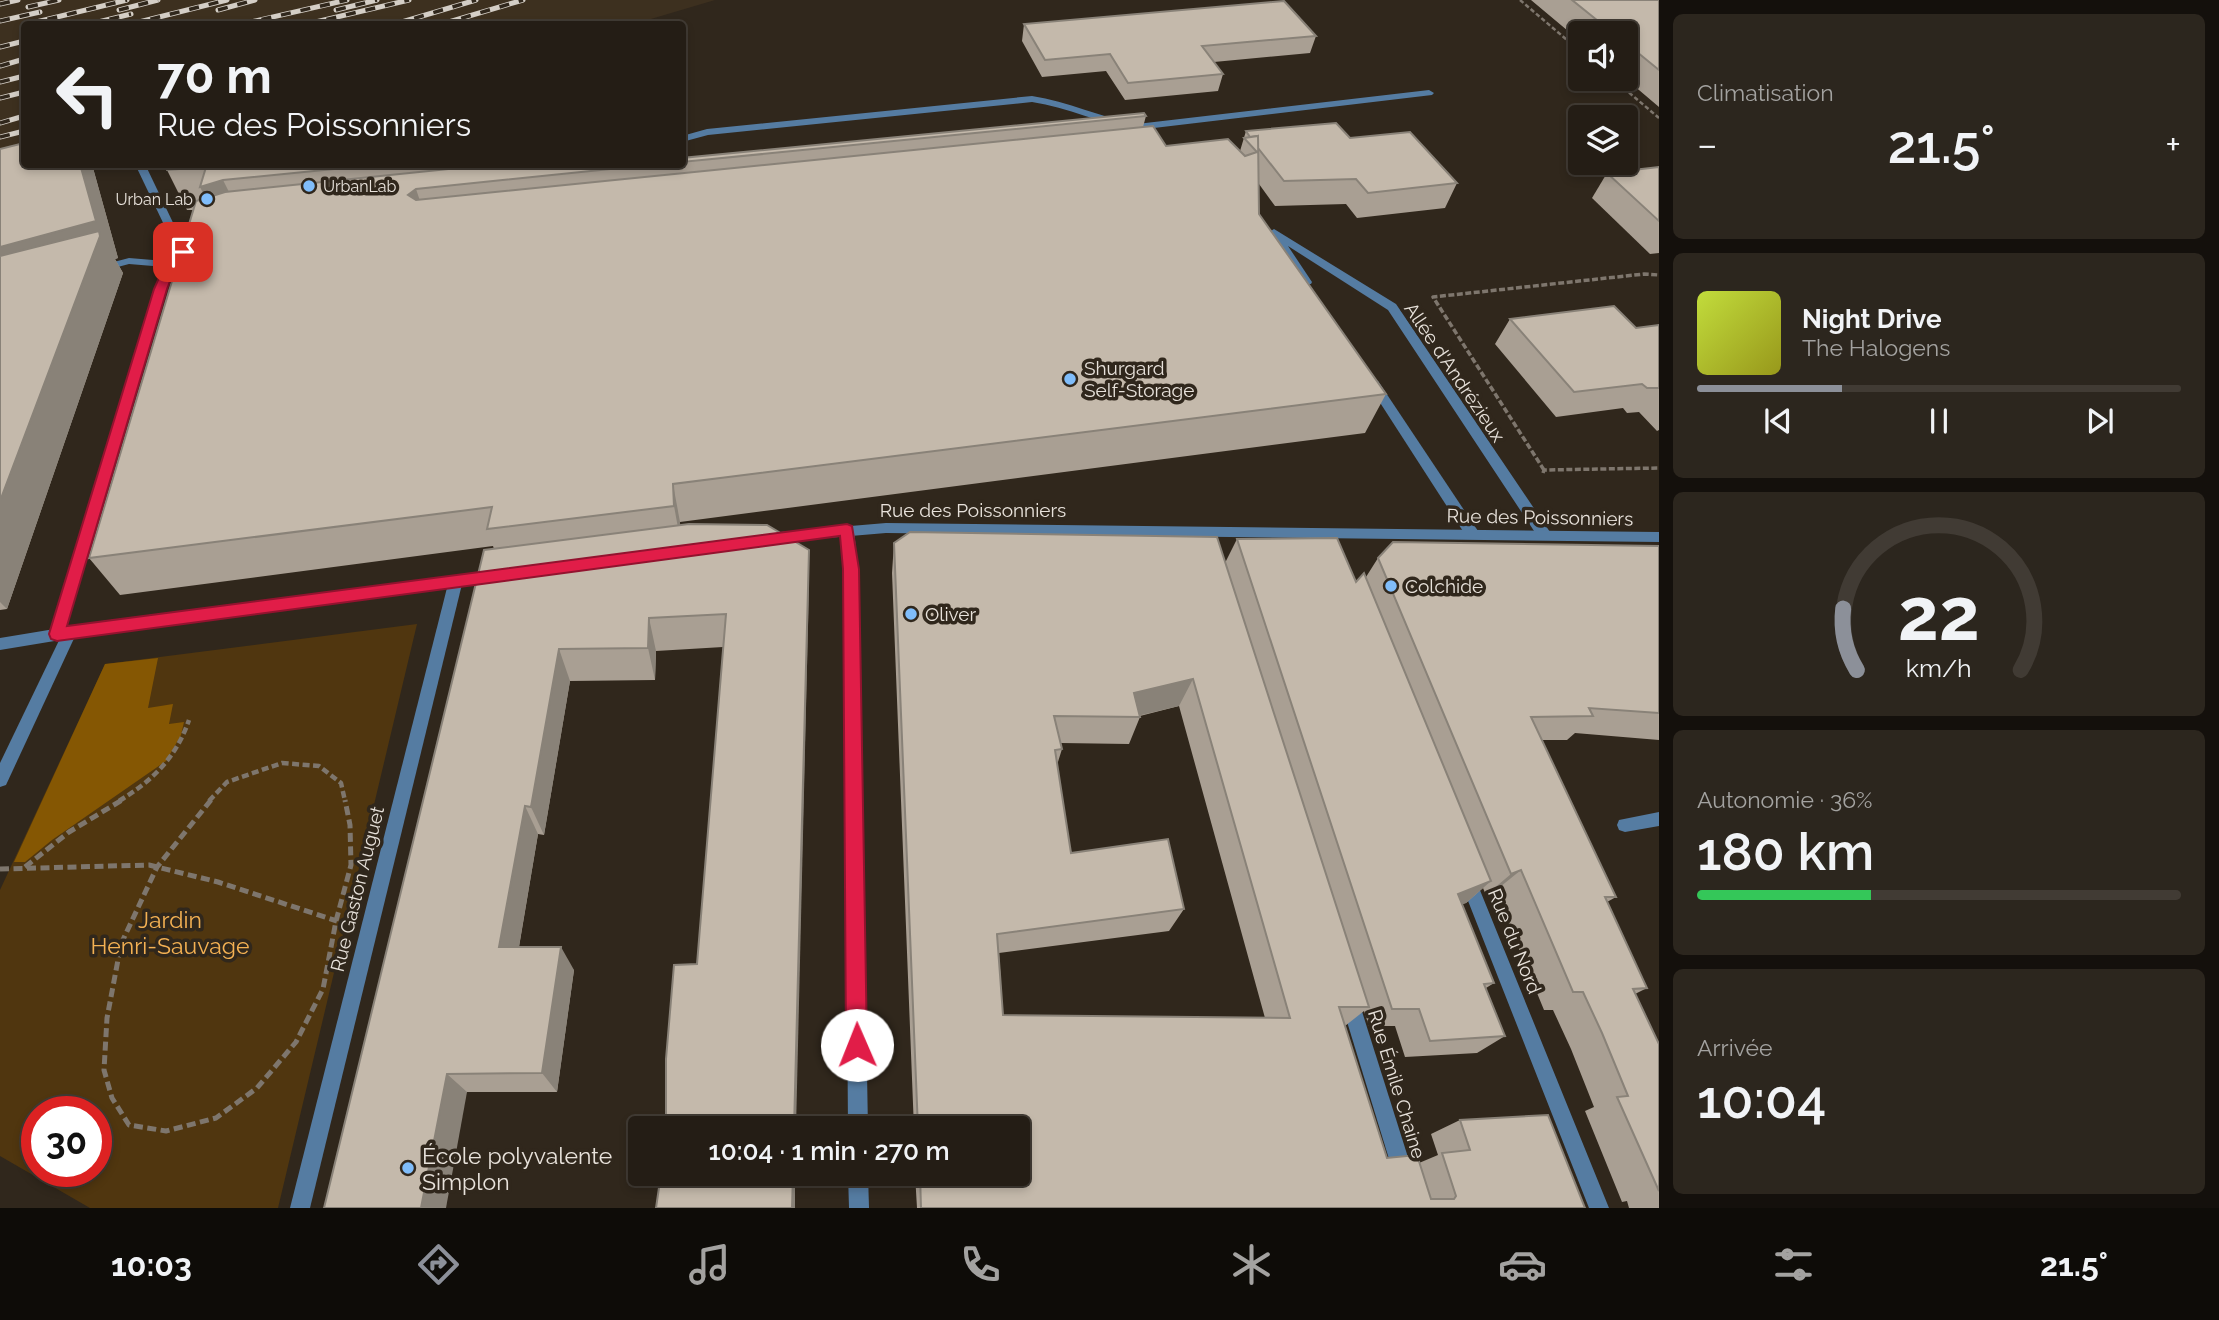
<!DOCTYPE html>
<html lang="fr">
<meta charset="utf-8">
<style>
body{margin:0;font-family:Raleway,sans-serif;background:#2c261e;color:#f1f3f6;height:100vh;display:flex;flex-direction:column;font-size:26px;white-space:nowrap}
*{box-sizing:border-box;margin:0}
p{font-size:23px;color:#a3a2a0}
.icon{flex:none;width:38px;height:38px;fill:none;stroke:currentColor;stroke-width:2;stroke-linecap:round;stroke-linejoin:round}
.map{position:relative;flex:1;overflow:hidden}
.side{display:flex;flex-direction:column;gap:14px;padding:14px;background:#14100c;width:560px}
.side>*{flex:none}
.banner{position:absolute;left:21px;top:21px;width:665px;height:147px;border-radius:7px;box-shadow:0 4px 10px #0003,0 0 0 2px #413b34;background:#241d15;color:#f1f3f6;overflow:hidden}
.tools{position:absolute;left:1568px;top:21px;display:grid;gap:14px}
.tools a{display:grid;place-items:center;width:70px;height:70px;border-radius:7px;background:#241d15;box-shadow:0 4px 10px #0003,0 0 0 2px #413b34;font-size:35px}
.speed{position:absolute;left:21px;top:1096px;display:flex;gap:14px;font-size:35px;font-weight:700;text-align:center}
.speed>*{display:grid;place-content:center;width:91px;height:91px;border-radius:50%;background:#241d15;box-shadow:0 4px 10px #0003,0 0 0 2px #413b34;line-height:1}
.speed .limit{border:10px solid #d22;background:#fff;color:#111}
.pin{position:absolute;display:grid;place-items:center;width:60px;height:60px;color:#fff;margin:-30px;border-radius:14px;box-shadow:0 4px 10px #0006}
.me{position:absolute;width:77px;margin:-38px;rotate:359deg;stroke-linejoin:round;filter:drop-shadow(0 0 5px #0008)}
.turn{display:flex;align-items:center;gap:24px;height:147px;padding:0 21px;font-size:32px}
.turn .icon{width:91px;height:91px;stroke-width:2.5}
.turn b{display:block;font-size:49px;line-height:60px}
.big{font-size:52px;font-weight:600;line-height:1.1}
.side .tile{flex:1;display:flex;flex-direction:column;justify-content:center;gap:10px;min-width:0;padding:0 24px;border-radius:10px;background:#2c261e}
.side .dial{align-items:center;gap:0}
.dial svg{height:182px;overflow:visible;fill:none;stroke:#413b34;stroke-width:7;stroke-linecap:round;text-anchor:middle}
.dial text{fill:#f1f3f6;stroke:none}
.song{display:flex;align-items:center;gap:21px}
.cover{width:84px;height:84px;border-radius:10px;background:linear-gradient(135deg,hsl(70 70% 55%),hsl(60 70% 35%))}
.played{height:7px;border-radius:4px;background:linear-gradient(90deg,#8c9099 30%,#413b34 30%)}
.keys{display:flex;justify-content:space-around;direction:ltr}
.heat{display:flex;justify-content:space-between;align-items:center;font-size:38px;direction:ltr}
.charge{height:10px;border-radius:5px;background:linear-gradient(90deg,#34c759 36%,#413b34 0)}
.trip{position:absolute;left:628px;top:1116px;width:402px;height:70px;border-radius:7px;background:#241d15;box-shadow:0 4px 10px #0003,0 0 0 2px #413b34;font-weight:600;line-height:70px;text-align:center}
.dock{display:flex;height:112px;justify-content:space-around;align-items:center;background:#0e0c08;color:#a3a2a0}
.dock .icon{width:49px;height:49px}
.dock .current{color:#8c9099}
.dock b{font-size:32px;color:#f1f3f6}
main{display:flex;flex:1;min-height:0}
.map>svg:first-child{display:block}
.built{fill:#3d301f}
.green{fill:#50360f;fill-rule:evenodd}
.forest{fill:#855703}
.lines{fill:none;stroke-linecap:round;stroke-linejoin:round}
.path-far3{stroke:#7e766d;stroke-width:2.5;stroke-dasharray:4.5 2.5;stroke-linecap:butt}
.path-far2{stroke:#7e766d;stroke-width:3.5;stroke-dasharray:6 2.5;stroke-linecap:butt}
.path-far1{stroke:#7e766d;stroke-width:4.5;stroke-dasharray:7 3.5;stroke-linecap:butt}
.path{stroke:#7e766d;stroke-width:5;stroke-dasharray:9 4.5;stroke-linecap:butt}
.service{fill:#557ca2;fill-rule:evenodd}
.pedestrian{fill:#557ca2;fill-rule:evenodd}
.minor{fill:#557ca2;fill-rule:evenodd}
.tertiary{fill:#557ca2;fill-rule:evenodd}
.rail-casing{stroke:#d4cec6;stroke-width:5}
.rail{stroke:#30271c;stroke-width:3.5;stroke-dasharray:10;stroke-linecap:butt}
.wall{fill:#a99f93;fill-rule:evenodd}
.shaded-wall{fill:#898278}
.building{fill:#c4b9ab;stroke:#898278;stroke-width:2;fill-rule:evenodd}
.route{fill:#e11d48;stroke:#92132f;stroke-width:2}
.poi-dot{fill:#80bdfa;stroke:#30271c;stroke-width:2.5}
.labels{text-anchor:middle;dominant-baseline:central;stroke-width:7;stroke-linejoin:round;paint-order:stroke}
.far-poi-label{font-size:16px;fill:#e8e2db;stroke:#30271c;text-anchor:start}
.poi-label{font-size:19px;fill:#e8e2db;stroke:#30271c;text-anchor:start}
.street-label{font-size:19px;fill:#e8e2db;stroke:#30271c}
.near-park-label{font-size:23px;fill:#f4b153;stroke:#30271c}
.near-poi-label{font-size:23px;fill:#e8e2db;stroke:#30271c;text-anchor:start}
</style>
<main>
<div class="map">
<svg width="1659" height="1208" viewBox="0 0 1659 1208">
<rect width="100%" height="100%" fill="#30271c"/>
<!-- built -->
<polygon class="built" points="0,0 715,0 634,24 24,24 24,161 0,165"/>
<!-- green -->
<path class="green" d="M 417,624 L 278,1208 L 90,1208 L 0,1156 L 0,890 L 105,664 ZM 37,1111 L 96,1111 L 96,1171 L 37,1171 Z"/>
<!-- forest -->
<polygon class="forest" points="158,658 148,708 173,704 169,724 184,722 181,735 166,761 52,840 25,862 14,862 105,664"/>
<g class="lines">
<!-- path-far3 -->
<g class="path-far3">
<polyline points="1520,0 1580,51"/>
<polyline points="1613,79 1659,118"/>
</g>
<!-- path-far2 -->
<g class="path-far2">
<polyline points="1544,470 1433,297 1644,274 1659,275"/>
<polyline points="1543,473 1544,470 1659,468"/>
</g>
<!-- path-far1 -->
<g class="path-far1">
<path d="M 119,801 C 152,781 176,758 189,720"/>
<polyline points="209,801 227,782 282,763 319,766 341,783 345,801"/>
</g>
<!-- path -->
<g class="path">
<polyline points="211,800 157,867 121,944 107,1018 104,1070 112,1098 129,1125 166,1131 216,1118 257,1088 296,1042 323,989 336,921 351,865 350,825 345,800"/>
<polyline points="25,867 69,832 122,800"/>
<polyline points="0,869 149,865 218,882 337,921"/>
</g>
<!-- service -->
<g class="service">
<path d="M 1429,90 L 1434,93 L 1432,95 L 1137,130 C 1101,124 1068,107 1032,102 L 708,135 L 682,142 L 682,136 L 707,129 L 1032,96 C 1068,101 1101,118 1137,124 Z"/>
<polygon points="135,164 145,164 187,252 186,254 182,255 177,252"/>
<polygon points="1274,229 1396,304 1550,532 1552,536 1550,540 1540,540 1388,310 1288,246 1312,282 1311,284 1303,284 1274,236 1269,232"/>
<polygon points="1374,380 1378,381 1478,531 1480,535 1478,539 1468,539 1368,384"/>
<polygon points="1659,812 1659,826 1625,832 1619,830 1617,825 1619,820"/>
</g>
<!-- pedestrian -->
<g class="pedestrian">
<polygon points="129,258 153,260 158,263 153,266 129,264 99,272 94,269 95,267"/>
<polygon points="456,575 461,576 463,580 310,1208 290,1208 449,580 451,576"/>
<polygon points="70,626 75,628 77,632 6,785 0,787 0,763 65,628"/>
<polygon points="1350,993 1356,996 1359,1002 1424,1208 1404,1208 1341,1002 1344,996"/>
</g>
<!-- minor -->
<g class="minor">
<polygon points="196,241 201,244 175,266 165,289 64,634 62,638 52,638 50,634 155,289 166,262"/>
<polygon points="847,525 854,530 858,569 868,1129 848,1129 844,569 840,530"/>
<polygon points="1467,870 1473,872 1475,878 1609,1208 1589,1208 1459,878 1461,872"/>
<polygon points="848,1174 868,1174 869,1208 849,1208"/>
</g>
<!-- tertiary -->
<g class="tertiary">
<polygon points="886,523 1659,532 1659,542 886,533 768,543 761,538 768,533"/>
<polygon points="495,570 500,571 502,575 500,579 495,580 103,633 0,650 0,638 103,621"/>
</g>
<defs>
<g id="rail">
<polyline points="0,4 18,0"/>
<polyline points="28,7 59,0"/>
<polyline points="119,10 158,0"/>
<polyline points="218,10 255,0"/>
<polyline points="336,10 377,0"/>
<polyline points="0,21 40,12"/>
<polyline points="28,24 127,0"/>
<polyline points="90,24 131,14"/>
<polyline points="131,24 227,0"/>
<polyline points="242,24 347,0"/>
<polyline points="307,24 409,0"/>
<polyline points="395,24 476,0"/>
<polyline points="442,24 523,0"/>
<polyline points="0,47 24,41"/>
<polyline points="0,66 24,59"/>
<polyline points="0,82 24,76"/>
<polyline points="0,98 24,92"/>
<polyline points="0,123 24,116"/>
<polyline points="0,137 24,131"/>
</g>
</defs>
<!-- rail casing -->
<use href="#rail" class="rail-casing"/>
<!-- rail -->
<use href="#rail" class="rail"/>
</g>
<!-- wall -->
<g class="wall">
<polygon points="1531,0 1659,0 1659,107 1626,79 1626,33 1580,33 1580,41"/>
<polygon points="1024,24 1316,36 1310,53 1214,62 1223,74 1218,91 1125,100 1106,71 1042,77 1022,41"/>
<polygon points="1146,116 1143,127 1166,146 1240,151 1246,131 1350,138 1457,183 1445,208 1357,218 1346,204 1275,206 1259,184 1259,214 1386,394 1365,433 680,522 680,525 809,550 809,583 697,964 723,647 656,651 655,680 570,681 544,835 538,834 519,947 574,970 557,1092 467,1092 324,1208 494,549 493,546 120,595 89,558 194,210 187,210 164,164 592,164 592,166 611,164 682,164 682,158"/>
<polygon points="0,149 93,168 118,258 115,259 123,273 7,609 0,610"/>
<polygon points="1659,167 1659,253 1650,254 1592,198 1607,173"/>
<polygon points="1510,319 1636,328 1659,325 1659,430 1657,431 1639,412 1627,413 1623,408 1556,417 1495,344"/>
<path d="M 1237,539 L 1356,582 L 1366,577 L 1378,558 L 1659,546 L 1659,740 L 1575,733 L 1567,740 L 1542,740 L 1616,897 L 1607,902 L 1647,988 L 1635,994 L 1659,1044 L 1659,1208 L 1629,1208 L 1627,1201 L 1622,1202 L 1585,1111 L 1594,1107 L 1571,1049 L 1553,1010 L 1544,1010 L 1495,891 L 1486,895 L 1483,888 L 1466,903 L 1462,904 L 1494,983 L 1486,988 L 1505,1036 L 1477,1053 L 1405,1057 L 1395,1026 L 1369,1026 L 1364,1011 L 1345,1026 L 1387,1158 L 1419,1163 L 1438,1155 L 1431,1134 L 1460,1120 L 1585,1208 L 917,1208 L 915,1174 L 1018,1174 L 1018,1129 L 914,1129 L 892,573 L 894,543 L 1225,563 ZM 1179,706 L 1265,1018 L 1003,1015 L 999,953 L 1169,931 L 1184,909 L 1071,853 L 1057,765 L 1062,749 L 1061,743 L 1129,744 L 1140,717 L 1140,716 Z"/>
</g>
<!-- shaded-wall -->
<g class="shaded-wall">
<polygon points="80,164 91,164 93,168 118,258 115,259 123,273 7,609 0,602 0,247"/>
<polygon points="223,180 243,220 220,227 200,187"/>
<polygon points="416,189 429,228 408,195"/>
<polygon points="673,484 680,522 681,544 674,506"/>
<polygon points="809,550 809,583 796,1129 794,1129"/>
<polygon points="649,618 656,651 655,680 648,648"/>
<polygon points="559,649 570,681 544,835 531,807"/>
<polygon points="1193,679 1179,706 1133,717 1134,693"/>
<polygon points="525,806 538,834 515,970 499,947"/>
<polygon points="1521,870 1495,891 1486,895 1511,874"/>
<polygon points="1491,881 1466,903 1434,915 1458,894"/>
<polygon points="561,947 574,970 557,1092 542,1073"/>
<polygon points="447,1074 467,1092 446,1208 421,1208"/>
<polygon points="793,1174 795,1174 795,1208 792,1208"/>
</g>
<!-- building -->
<g class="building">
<polygon points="1572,0 1659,0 1659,70 1626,43 1626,33 1613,33"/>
<polygon points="1284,1 1316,36 1202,46 1223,74 1128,83 1110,54 1045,60 1024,24"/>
<polygon points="1144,113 1146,116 682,162 682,158"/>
<polygon points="1336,123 1350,138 1410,132 1457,183 1368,193 1356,179 1284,181 1258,148 1258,136 1250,137 1246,131"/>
<polygon points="1153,126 1166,146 1228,139 1245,156 1257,152 1244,138 1258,136 1259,214 1386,394 673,484 674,506 487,529 492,507 89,558 196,201 225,192 497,164 587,164 588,167 611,164 659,164 416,189 408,195 416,200"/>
<polygon points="24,143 24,164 80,164 96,221 0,247 0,149"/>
<polygon points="164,164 384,164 223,180 200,187 206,167 167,170"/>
<polygon points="1659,167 1659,221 1607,173"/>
<polygon points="99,231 100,236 0,501 0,256"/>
<polygon points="1614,306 1636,328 1659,325 1659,388 1647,388 1642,384 1574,392 1510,319"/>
<polygon points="689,524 767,525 809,550 794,1129 666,1129 666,1059 674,965 697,964 726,614 649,618 648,648 559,649 531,807 525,806 499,947 561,947 542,1073 447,1074 421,1208 324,1208 484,550"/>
<path d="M 910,532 L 1217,537 L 1369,1007 L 1339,1007 L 1387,1158 L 1417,1155 L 1431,1199 L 1454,1199 L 1456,1196 L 1442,1153 L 1470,1150 L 1460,1120 L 1548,1115 L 1585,1208 L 921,1208 L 920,1174 L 1018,1174 L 1018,1129 L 918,1129 L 894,543 ZM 1193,679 L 1290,1018 L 1003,1015 L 997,934 L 1184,909 L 1168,839 L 1071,853 L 1055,750 L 1062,749 L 1054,716 L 1140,717 L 1134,693 Z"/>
<polygon points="1337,538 1356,582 1364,573 1491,881 1458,894 1494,983 1484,984 1505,1036 1430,1041 1419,1009 1392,1009 1237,539"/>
<polygon points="1393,542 1659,546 1659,713 1589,708 1593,716 1531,717 1616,897 1605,897 1647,988 1633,989 1659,1044 1659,1191 1617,1097 1628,1096 1602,1033 1583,992 1573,992 1521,870 1511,874 1378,558"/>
<polygon points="661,1174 793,1174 792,1208 656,1208"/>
</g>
<!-- route -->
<polygon class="route" points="183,248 189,252 176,266 167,289 67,626 847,524 852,526 859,569 867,1045 864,1052 857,1055 849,1052 846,1045 843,569 840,536 57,641 51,639 49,634 154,289 166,262"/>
<!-- markers -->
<g class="poi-dot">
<circle cx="309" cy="186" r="7"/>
<circle cx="207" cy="199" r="7"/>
<circle cx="1070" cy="379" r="7"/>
<circle cx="1391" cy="586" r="7"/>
<circle cx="911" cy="614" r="7"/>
<circle cx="408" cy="1168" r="7"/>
</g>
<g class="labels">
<!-- far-poi labels -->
<g class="far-poi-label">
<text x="323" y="186">UrbanLab</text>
<text x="193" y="199" text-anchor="end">Urban Lab</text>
</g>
<!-- poi labels -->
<g class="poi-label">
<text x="1084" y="368">Shurgard<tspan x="1084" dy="22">Self-Storage</tspan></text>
<text x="1405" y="586">Colchide</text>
<text x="925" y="614">Oliver</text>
</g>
<!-- street labels -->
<g class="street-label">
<text transform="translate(1455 372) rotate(56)">Allée d'Andrézieux</text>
<text x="973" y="510">Rue des Poissonniers</text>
<text transform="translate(1540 517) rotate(1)">Rue des Poissonniers</text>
<text transform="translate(357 889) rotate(-76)">Rue Gaston Auguet</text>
<text transform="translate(1515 941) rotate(68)">Rue du Nord</text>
<text transform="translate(1397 1084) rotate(73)">Rue Émile Chaine</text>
</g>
<!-- near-park labels -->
<g class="near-park-label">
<text x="170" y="919">Jardin<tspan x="170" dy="26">Henri-Sauvage</tspan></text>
</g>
<!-- near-poi labels -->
<g class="near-poi-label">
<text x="422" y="1155">École polyvalente<tspan x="422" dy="26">Simplon</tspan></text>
</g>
</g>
</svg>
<div class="tools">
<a><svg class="icon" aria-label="sound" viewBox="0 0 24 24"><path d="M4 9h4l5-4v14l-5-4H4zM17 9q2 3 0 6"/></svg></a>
<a><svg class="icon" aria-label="layers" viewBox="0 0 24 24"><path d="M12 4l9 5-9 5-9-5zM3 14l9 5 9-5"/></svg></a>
</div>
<div class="speed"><div class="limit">30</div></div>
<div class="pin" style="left:183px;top:252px;background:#d93025"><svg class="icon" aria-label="arrive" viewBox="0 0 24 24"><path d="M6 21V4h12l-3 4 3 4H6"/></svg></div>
<svg class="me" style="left:857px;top:1045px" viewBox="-20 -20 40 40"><circle r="19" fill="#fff"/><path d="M0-13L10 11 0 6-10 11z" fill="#e11d48"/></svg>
<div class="trip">10:04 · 1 min · 270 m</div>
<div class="banner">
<div class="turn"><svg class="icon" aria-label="left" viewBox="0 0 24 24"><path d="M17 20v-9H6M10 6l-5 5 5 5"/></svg><div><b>70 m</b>Rue des Poissonniers</div></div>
</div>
</div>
<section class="side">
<div class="tile"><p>Climatisation</p>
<div class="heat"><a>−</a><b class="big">21.5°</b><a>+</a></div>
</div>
<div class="tile">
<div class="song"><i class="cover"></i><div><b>Night Drive</b><p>The Halogens</p></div></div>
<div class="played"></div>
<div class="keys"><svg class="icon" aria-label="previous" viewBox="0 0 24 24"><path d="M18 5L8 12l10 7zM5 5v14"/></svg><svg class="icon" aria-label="pause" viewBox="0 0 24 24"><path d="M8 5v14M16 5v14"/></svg><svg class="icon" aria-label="next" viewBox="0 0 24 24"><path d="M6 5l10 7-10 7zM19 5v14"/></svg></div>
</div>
<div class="tile dial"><svg viewBox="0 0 100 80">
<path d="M14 69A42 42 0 1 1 86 69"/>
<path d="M14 69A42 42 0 0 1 8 42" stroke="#8c9099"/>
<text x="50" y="56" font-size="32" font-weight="700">22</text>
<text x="50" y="72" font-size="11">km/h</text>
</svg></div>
<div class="tile"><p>Autonomie · 36%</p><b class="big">180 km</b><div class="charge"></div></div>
<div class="tile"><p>Arrivée</p><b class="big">10:04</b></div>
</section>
</main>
<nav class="dock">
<b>10:03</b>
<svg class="icon current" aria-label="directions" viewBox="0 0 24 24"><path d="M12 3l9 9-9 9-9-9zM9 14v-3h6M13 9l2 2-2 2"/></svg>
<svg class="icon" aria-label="music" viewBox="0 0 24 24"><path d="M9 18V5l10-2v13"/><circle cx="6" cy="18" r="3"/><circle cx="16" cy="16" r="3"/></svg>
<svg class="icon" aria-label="phone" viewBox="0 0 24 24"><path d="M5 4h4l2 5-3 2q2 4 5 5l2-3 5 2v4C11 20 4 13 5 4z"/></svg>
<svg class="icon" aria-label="climate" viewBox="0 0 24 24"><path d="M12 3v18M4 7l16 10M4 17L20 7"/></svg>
<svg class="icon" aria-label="car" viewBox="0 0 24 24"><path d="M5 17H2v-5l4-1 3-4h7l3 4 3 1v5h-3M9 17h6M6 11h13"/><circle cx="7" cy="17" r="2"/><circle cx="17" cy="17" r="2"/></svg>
<svg class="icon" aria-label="filters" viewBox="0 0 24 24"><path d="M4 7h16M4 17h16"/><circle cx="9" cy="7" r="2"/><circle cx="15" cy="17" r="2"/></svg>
<b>21.5°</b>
</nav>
